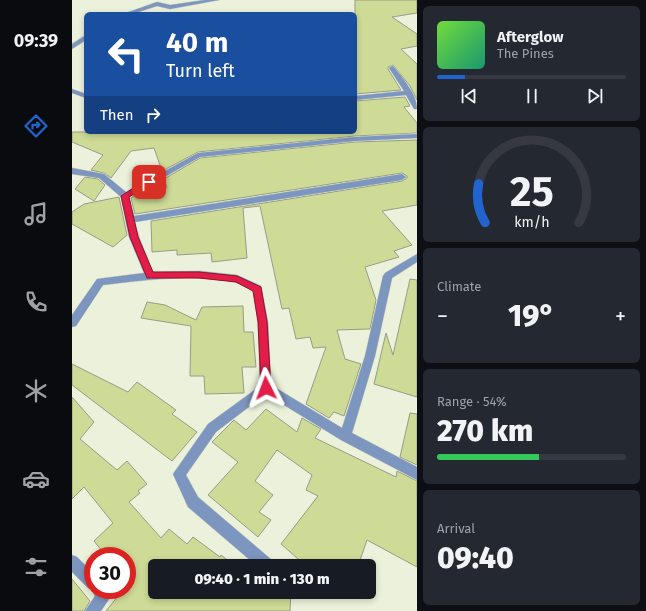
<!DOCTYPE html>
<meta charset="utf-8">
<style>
body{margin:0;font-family:"Fira Sans",sans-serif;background:#242831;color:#f1f3f6;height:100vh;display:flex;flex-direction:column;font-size:15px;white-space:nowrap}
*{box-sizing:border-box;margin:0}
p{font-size:13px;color:#9ea1a6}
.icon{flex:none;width:22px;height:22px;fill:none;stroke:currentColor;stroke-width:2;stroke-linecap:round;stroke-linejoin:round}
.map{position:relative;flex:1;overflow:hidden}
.details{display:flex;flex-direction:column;gap:6px;padding:6px;background:#0d0f14;width:229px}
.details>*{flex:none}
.top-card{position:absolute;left:12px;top:12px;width:273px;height:122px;border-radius:6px;box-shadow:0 2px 6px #0003;background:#1a4fa0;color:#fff;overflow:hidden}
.speed{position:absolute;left:12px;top:547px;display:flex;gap:8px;font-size:20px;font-weight:700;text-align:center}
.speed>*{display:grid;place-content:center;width:52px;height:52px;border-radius:50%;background:#171b24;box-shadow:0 2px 6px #0003;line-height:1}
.speed .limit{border:6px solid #d22;background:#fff;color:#111}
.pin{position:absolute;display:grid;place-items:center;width:34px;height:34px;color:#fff;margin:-17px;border-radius:8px;box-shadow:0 2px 6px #0006}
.me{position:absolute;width:44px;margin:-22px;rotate:357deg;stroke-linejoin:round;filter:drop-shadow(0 0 3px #0008)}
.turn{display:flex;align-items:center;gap:14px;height:84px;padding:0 16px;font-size:18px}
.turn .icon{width:52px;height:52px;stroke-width:2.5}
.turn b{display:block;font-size:28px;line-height:34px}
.then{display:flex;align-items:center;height:38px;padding:0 16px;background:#0003;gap:8px;font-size:15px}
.big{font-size:30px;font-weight:800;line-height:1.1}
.details .card{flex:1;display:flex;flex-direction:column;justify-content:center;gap:6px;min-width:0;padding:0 14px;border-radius:6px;background:#242831}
.details .dial{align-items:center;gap:0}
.dial svg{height:104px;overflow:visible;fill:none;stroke:#363941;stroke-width:7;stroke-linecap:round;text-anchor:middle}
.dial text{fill:#f1f3f6;stroke:none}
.song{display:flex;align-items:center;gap:12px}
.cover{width:48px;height:48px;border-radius:6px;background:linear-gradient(135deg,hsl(100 70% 55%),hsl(160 70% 35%))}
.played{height:4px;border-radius:2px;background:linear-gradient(90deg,#2163cf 15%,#363941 15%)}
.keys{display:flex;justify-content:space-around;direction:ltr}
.heat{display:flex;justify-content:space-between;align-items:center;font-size:22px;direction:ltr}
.charge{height:6px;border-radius:3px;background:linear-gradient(90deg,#34c759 54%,#363941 0)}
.trip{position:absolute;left:76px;top:559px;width:228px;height:40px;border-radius:6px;background:#171b24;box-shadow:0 2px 6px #0003;font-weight:800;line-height:40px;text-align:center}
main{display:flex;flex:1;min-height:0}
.tab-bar{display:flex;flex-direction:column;width:72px;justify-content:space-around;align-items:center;background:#090b0e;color:#9ea1a6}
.tab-bar .icon{width:28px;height:28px}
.tab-bar .current{color:#2163cf}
.tab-bar b{font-size:18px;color:#f1f3f6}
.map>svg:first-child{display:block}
.building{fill:#cddb96;stroke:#979c87}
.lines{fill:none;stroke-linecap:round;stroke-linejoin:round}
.minor-casing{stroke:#c9ceba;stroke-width:1}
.minor{fill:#7d96bf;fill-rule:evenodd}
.route{fill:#e11d48;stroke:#92132f}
</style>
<main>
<nav class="tab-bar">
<b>09:39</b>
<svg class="icon current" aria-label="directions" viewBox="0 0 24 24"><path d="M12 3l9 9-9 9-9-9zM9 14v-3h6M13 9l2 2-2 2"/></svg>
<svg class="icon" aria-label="music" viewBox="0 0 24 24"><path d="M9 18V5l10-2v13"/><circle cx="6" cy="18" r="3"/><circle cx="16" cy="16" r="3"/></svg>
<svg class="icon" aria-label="phone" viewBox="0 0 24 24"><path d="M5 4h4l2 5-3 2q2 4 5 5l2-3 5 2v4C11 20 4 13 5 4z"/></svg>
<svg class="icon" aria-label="climate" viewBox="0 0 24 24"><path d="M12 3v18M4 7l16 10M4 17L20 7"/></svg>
<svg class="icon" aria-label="car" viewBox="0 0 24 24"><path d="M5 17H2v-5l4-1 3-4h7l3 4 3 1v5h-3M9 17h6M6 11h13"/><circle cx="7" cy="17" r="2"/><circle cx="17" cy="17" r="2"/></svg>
<svg class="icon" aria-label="filters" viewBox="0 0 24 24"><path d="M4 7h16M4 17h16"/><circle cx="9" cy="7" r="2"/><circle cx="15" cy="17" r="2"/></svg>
</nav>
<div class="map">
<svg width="345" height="611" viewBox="0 0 345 611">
<rect width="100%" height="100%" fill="#ecf1db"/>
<!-- building -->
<g class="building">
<polygon points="283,0 345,0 345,13 320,17 345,34 345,46 329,49 345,64 345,100 338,86 321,65 316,67 316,69 329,90 283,94"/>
<polygon points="333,97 338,106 332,107 345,123 345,133 283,136 126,152 90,171 82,148 59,151 39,178 32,173 19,170 31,155 0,142 0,132 283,132 283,101"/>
<polygon points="345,140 345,205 310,211 340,245 322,251 327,257 293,267 304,300 298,329 265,330 273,359 289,364 272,416 262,412 257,418 234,404 254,347 241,348 238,337 224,339 217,308 210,309 188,206 171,208 175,258 140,262 139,253 105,255 105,250 80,252 79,221 330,181 335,178 335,176 330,173 63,214 59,198 66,193 95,188 92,179 128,158 283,142"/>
<polygon points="13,177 26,179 33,185 22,201 3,189"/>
<polygon points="47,197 55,235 41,247 0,224 0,212 12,204"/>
<polygon points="338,279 345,280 345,397 302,384 314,333 321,355"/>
<polygon points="75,302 93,305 124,320 130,307 171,306 172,332 181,332 184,367 170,367 172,393 133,394 132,376 118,376 119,326 69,318"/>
<polygon points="0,364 56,392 65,382 104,410 100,414 125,432 100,461 0,385"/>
<polygon points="0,397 22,422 8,439 45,470 55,461 75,484 66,491 68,493 57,502 89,538 97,529 115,544 121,537 148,557 149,555 163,566 83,566 83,592 219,592 218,611 34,611 51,590 55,590 55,585 64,574 55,566 55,556 34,556 22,541 41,523 12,487 0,499"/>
<polygon points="194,409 225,432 230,418 249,429 243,438 324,477 325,471 345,481 345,567 295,540 286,566 234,566 209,544 246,496 234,490 240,475 205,450 183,481 201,495 187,512 199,520 186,537 136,495 166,462 140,442 162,420 174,430"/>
<polygon points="338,413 345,414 345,465 328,457"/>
<polygon points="0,579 18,601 12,611 0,611"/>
</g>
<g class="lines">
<defs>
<g id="minor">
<polygon points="133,0 147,0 98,9 85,6 60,14 51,14 85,2 98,5"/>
<polygon points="14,35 14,40 0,49 0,44"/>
<path d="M 320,66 L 322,67 C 331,79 345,94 345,109 L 342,109 L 334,95 L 283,100 L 283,96 L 332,91 L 317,68 Z"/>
<polygon points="0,89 14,94 14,98 0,93"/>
<path d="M 345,134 L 345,138 L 283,141 L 128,157 L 57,197 L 62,216 L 330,174 L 334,177 L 330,180 L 63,222 L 67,237 L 81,272 L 127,271 L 165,275 L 189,286 L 196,322 L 199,385 L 270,428 L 293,356 L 311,276 L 313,273 L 345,254 L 345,262 L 320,278 L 303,356 L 280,433 L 345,467 L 345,480 L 269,440 L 194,394 L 144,432 L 114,475 L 126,497 L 201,561 L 203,566 L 185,566 L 116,507 L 101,474 L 136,424 L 188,386 L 186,322 L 181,291 C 175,288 169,284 162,282 C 119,274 74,280 31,285 L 4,326 L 0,327 L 0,315 L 25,279 L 72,273 L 57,237 L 49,197 L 27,178 L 0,174 L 0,168 L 32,174 L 54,192 L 126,153 L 283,137 Z"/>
<polygon points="0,555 5,557 21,573 21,590 37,591 39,596 29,611 13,611 23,596 20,590 16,588 0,572"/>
</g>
</defs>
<!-- minor casing -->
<use href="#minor" class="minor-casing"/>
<!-- minor -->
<use href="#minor" class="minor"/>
</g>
<!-- route -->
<polygon class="route" points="74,180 77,180 81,182 57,197 66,237 81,272 127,272 165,276 189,287 195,322 199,388 197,391 194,393 190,391 189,388 186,322 181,291 164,282 127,278 75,278 58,237 49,196"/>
</svg>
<div class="speed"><div class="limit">30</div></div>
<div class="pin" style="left:77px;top:182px;background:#d93025"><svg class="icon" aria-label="arrive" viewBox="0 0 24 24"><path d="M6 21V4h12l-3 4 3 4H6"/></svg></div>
<svg class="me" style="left:194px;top:388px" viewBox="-20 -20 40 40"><path d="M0-17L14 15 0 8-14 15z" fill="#e11d48" stroke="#fff" stroke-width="4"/></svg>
<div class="trip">09:40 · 1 min · 130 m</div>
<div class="top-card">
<div class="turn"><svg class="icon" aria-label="left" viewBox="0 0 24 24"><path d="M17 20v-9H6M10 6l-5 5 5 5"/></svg><div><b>40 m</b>Turn left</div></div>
<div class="then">Then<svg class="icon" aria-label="right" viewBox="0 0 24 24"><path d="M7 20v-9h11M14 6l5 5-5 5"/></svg></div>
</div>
</div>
<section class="details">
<div class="card">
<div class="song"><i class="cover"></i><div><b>Afterglow</b><p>The Pines</p></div></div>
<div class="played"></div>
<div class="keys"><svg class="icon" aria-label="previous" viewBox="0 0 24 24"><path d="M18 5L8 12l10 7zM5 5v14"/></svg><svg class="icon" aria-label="pause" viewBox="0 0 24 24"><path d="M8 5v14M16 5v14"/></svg><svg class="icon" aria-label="next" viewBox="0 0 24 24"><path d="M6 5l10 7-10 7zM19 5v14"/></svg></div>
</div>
<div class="card dial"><svg viewBox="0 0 100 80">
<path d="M14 69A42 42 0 1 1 86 69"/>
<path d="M14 69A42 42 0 0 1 9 39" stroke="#2163cf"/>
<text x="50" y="56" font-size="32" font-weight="700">25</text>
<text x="50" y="72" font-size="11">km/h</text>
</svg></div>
<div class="card"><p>Climate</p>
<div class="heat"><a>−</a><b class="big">19°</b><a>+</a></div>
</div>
<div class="card"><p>Range · 54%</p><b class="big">270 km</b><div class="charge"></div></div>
<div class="card"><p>Arrival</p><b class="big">09:40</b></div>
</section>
</main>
